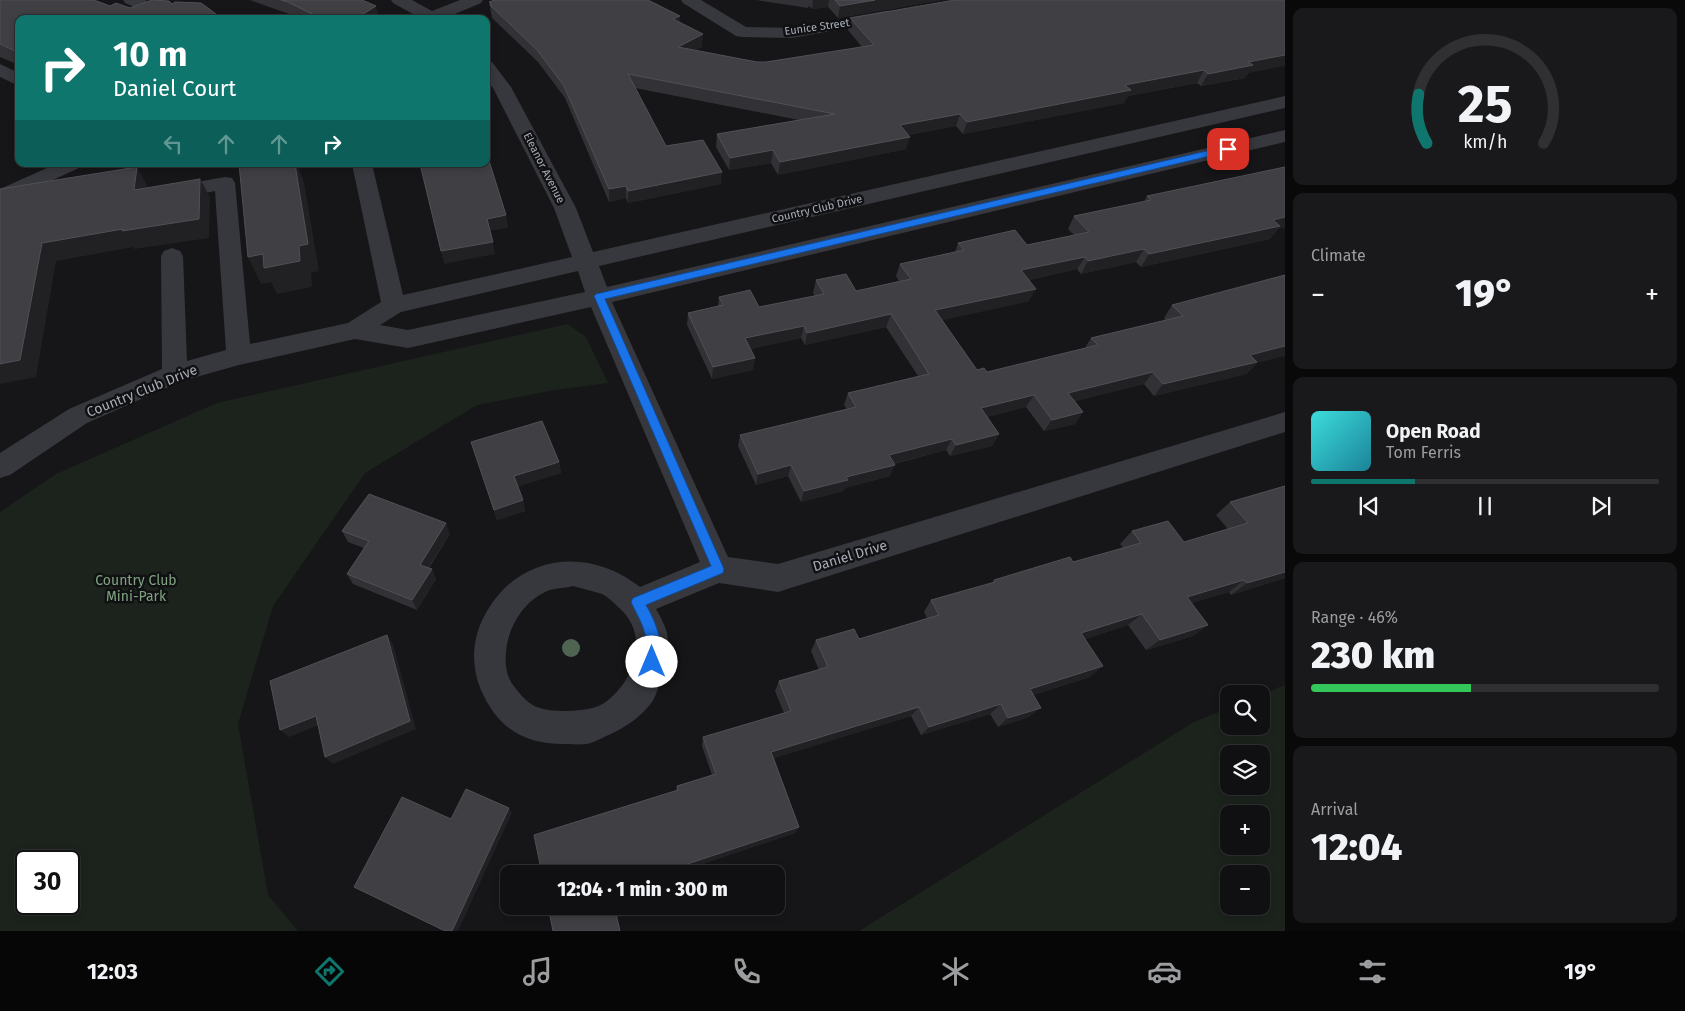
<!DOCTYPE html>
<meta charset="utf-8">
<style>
body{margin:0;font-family:"Fira Sans",sans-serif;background:#19191b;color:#f1f3f6;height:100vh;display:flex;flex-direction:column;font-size:19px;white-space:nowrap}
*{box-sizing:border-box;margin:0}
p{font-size:16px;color:#9c9d9f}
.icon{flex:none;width:28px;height:28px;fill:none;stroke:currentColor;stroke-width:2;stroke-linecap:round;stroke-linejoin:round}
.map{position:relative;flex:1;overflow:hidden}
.panel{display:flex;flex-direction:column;gap:8px;padding:8px;background:#09090a;width:400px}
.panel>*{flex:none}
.banner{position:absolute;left:15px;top:15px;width:475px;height:152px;border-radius:10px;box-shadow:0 2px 8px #0003,0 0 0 1px #303032;background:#0f766e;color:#fff;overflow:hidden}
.controls{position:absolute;left:1220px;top:685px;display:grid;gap:10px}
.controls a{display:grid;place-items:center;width:50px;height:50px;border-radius:10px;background:#101012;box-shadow:0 2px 8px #0003,0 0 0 1px #303032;font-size:25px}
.speed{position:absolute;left:15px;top:850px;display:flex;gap:10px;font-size:25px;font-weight:700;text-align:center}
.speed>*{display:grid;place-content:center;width:65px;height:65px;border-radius:50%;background:#101012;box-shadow:0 2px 8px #0003,0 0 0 1px #303032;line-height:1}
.speed .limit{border:2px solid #111;border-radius:8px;background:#fff;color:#111}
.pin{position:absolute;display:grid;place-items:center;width:42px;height:42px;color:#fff;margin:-21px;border-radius:10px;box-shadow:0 2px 8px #0006}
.me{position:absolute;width:55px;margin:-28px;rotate:0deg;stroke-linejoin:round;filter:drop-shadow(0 0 4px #0008)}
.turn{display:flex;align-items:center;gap:18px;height:105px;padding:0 15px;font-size:22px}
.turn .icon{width:65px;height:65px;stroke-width:2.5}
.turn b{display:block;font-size:35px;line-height:42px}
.lanes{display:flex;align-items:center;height:48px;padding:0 15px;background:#0003;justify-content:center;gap:25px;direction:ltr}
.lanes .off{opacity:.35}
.big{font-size:38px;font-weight:800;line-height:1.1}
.panel .card{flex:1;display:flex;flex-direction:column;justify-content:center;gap:8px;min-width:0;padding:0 18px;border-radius:10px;background:#19191b}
.panel .dial{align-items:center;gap:0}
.dial svg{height:130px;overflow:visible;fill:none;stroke:#303032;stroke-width:7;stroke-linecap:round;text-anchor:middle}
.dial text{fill:#f1f3f6;stroke:none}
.song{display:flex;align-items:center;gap:15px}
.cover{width:60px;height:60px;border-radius:8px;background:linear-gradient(135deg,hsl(180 70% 55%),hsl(190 70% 35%))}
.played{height:5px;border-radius:2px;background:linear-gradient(90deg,#0f766e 30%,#303032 30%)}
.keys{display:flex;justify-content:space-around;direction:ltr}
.heat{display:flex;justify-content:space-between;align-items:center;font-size:28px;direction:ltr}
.charge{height:8px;border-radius:4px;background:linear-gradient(90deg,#34c759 46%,#303032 0)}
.trip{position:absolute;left:500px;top:865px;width:285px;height:50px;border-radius:10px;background:#101012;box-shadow:0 2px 8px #0003,0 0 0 1px #303032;font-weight:800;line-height:50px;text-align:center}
.dock{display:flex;height:80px;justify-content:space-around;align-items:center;background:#060607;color:#9c9d9f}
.dock .icon{width:35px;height:35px}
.dock .active{color:#0f766e}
.dock b{font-size:22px;color:#f1f3f6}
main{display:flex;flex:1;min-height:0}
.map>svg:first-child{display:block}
.green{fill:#1c231d;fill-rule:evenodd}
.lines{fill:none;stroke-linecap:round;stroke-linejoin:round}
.minor{fill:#37383d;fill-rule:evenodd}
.tree{fill:#506452}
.wall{fill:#323236}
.shaded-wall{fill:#212124}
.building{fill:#3f3f44;stroke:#4f5156}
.route{fill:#1a73e8;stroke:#114b97}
.labels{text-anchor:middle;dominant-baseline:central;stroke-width:5;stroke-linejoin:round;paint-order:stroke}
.far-street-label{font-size:11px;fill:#a8adb8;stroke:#111113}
.street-label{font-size:14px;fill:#a8adb8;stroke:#111113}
.park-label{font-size:14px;fill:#7fa381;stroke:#111113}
</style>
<main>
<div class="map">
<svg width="1285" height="931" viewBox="0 0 1285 931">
<rect width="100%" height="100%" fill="#161618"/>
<!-- green -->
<g class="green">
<path d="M 568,324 L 586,337 L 608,383 L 555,390 L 477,405 L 365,473 L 273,606 L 238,724 L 268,895 L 298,931 L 0,931 L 0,512 L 56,474 L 217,403 ZM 26,861 L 69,861 L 69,904 L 26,904 Z"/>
<path d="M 1285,685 L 1285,931 L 859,931 L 1194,722 L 1229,708 L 1229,726 L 1261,726 L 1261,695 ZM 1229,754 L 1261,754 L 1261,786 L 1229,786 ZM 1229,814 L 1261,814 L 1261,846 L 1229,846 ZM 1229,874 L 1261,874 L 1261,906 L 1229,906 Z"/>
</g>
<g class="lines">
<!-- minor -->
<g class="minor">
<path d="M 123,0 L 145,0 L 153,4 L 213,15 L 215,19 C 183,19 155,17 125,3 Z"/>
<polygon points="391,0 412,0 432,11 460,0 483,0 481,3 443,19 422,19 393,3"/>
<polygon points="681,0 701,0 746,27 792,28 886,11 892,12 894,16 892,20 886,21 792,38 742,37 736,36 683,3"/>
<path d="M 486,61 L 492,62 L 511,87 L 576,208 L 593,252 L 1285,96 L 1285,108 L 599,266 L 607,287 L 1285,130 L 1285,142 L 612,302 L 728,557 L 778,564 L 1285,412 L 1285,432 L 778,592 L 719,583 L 656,609 C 660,616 665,625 667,633 C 670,650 666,665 660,681 C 658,688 656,696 652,702 C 641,717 627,726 611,734 C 603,737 594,743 586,744 C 580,745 573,744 567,744 C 525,745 498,729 481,690 C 470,664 472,636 487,611 C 521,553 590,547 640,587 L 700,562 L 591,307 L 408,348 L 355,339 L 239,365 L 182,381 L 87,423 L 10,475 L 0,478 L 0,453 L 69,409 L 162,369 L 161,256 L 164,251 L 172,248 L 180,251 L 183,256 L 187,361 L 226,350 L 215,191 L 171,200 L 164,198 L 160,193 L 164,188 L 225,177 L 232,178 L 235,183 L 250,344 L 348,323 L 381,302 L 352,164 L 372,164 L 403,295 L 572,257 L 554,208 L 493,88 L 486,79 ZM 578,271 L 585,292 L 408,330 L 380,325 L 401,312 ZM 573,586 C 583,589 593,591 602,594 C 608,597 613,602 617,606 C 650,633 637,677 607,701 C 596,710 581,710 568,711 C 539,711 530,708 513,685 C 506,676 505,663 506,652 C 508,626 525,599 550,590 C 558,588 566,588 573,586 Z"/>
<polygon points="0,64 19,73 19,86 0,77"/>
<polygon points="56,164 82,164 79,168 0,204 0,189"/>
</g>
</g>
<!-- trees -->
<circle class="tree" cx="571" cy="648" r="9"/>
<!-- wall -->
<g class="wall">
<polygon points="250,0 362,0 379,18 301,19 292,15"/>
<polygon points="756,0 942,0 838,18 828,7 812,9 809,6 808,8"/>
<polygon points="0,1 110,6 130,8 172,4 201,3 19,19 19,65 0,57"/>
<polygon points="489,2 680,23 702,47 695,50 757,62 766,62 862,47 848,30 850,18 1248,73 1245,78 1201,86 1197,83 1128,96 1124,103 963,134 956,126 908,135 906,149 778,175 771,163 729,170 716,147 717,134 799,120 635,88 666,146 721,184 628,203 626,198 609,202 565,98 538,62 492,18"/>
<polygon points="1147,196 1278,229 1270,239 1141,267 1136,262 1081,274 1077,269 1029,280 1029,301 942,320 977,370 987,372 1085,348 1091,338 1166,320 1164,318 1172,305 1257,363 1246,374 1154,396 1144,384 1075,401 1083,412 1075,424 1044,431 1026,407 987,417 999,434 992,446 950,456 946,450 894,464 890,476 845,488 843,491 801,502 788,476 756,485 738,446 740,435 847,409 844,405 848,393 918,376 886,327 805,345 801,338 750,349 755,358 753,370 712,379 687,325 688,313 718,306 719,297 759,307 815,296 813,293 816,280 856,291 899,281 896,276 900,264 955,252 958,243 1027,245 1074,235 1068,229 1074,216 1144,202"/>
<polygon points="471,442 559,462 561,473 518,486 523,500 525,511 497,520"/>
<polygon points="1285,486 1285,578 1231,595 1229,592 1191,603 1208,625 1193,636 1146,650 1128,625 1085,639 1090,677 1033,695 1029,717 998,727 990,714 921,735 911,716 774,758 799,827 795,833 672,874 542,874 676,791 677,786 712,775 702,746 703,737 784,713 775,691 779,681 819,670 811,651 816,640 859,639 927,618 924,612 931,600 991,584 994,580 1073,562 1123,548 1120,544 1132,531 1184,542 1228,529 1216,515 1230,502"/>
<polygon points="342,531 450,534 429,568 436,579 417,610 353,584 347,574 364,548 348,542"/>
</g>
<!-- shaded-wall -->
<g class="shaded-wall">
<polygon points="813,0 829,0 828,7 812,9"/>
<polygon points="875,0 942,0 838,18 840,6"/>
<polygon points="376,6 379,18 378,19 355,19"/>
<polygon points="680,16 680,28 673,19"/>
<polygon points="703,34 702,47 678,59 678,47"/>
<polygon points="1285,55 1285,66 1248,73 1245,78 1201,86 1208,74 1248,62"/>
<polygon points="1204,70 1197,83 1128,96 1124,103 963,134 967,122 1125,85"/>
<polygon points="960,114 956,126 896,137 900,125"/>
<polygon points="910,137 906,149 778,175 780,162"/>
<polygon points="773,150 771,163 729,170 730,158"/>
<polygon points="295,164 297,164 304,182 319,271 311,273 312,287 277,294 271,282 261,284 248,257"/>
<polygon points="137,167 147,185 145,208 134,190"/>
<polygon points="722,172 721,184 628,203 628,191"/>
<polygon points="200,179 210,197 209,238 134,249 133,247 56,261 36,377 0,384 0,364 42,243"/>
<polygon points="626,186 626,198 609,202 609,189"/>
<polygon points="506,215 508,228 489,231 487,219"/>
<polygon points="1285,217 1285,228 1278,229 1270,239 1141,267 1149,254 1273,220"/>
<polygon points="493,242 495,254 444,264 441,251"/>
<polygon points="1144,249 1136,262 1081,274 1088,261"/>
<polygon points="1085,257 1077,269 1015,283 1021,270"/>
<polygon points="1036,289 1029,301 930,323 935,310"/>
<polygon points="891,314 886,327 805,345 807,333"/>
<polygon points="804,326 801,338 743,351 745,338"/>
<polygon points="1285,346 1285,356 1257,363 1246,374 1154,396 1163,384 1250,355"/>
<polygon points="755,358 753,370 712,379 713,367"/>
<polygon points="1153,372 1144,384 1061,405 1068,393"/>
<polygon points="1034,395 1026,407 975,420 981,408"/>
<polygon points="1083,412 1075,424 1044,431 1052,420"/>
<polygon points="999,434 992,446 950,456 956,445"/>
<polygon points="952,439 946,450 884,466 889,455"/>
<polygon points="559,462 561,473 517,487 514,476"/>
<polygon points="791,465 788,476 756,485 758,474"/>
<polygon points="895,465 890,476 845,488 843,491 801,502 804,491 846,477"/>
<polygon points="523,500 525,511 497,520 494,510"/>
<polygon points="446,523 450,534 424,574 420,565"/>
<polygon points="432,569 436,579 417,610 412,600"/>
<polygon points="1285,572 1285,578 1231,595 1247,583"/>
<polygon points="1244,580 1229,592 1173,608 1187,597"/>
<polygon points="1142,614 1128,625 1069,644 1081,633"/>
<polygon points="1208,625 1193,636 1146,650 1160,640"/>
<polygon points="387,635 393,644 416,729 333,764 325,757"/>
<polygon points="1103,666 1090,677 1019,699 1030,689"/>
<polygon points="1001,704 990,714 921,735 929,727"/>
<polygon points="919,707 911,716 768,760 771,752"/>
<polygon points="1041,708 1029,717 998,727 1008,718"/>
<polygon points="316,716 324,723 289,737 280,730"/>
<polygon points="509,808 512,813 458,931 452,931"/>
<polygon points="799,827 795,833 672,874 657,874"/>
<polygon points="641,906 654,906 617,918 616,914"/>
</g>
<!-- building -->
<g class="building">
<polygon points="2,0 94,0 110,6 116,3 130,8 152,0 169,1 172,4 175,2 201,3 223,19 19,19 19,55 13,50 0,44 0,1"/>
<polygon points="281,0 362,0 376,6 355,19 322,19 288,2"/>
<polygon points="495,0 648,0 680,16 673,19 703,34 678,47 757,62 766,62 874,45 850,18 955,0 1285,0 1285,55 1248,62 1253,65 1208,74 1204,70 1125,85 1131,90 967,122 960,114 900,125 910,137 780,162 773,150 730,158 717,134 835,114 628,74 666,146 703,140 722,172 628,191 626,186 609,189 564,86 537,50 490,5 492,5 489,2"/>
<polygon points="835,0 875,0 840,6"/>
<polygon points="486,151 506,215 487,219 493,242 441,251 420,164 486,164"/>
<polygon points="239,164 295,164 308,244 299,246 300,261 264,268 263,254 248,257"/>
<polygon points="137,167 134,190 200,179 199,219 122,231 123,229 42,243 20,360 0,364 0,189"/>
<polygon points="1285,167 1285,217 1273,220 1280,226 1149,254 1144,249 1088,261 1085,257 1021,270 1036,289 935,310 977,370 984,368 987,372 1098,345 1091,338 1183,316 1172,305 1285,275 1285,346 1250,355 1257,362 1163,384 1153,372 1068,393 1083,412 1052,420 1034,395 981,408 999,434 956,445 952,439 889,455 895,465 846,477 848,480 804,491 791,465 758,474 740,435 856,407 848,393 929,374 891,314 807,333 804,326 745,338 755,358 713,367 688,313 723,305 719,297 750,290 759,307 824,294 816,280 846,274 856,291 911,279 900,264 964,250 958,243 1015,230 1027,245 1089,232 1074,216 1151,200 1147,196"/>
<polygon points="542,421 559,462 514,476 523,500 494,510 471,442"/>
<polygon points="1285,486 1285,572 1247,583 1244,580 1187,597 1208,625 1160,640 1142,614 1081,633 1103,666 1030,689 1041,708 1008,718 1001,704 929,727 919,707 771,752 799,827 657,874 542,874 534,835 678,790 677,786 716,774 703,737 791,711 779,681 828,667 816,640 854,629 859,639 939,615 931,600 995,582 994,580 1070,557 1073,562 1141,543 1132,531 1168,521 1184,542 1248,523 1230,502"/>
<polygon points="369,494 446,523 420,565 432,569 412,600 347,574 369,541 342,531"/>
<polygon points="387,635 410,721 325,757 316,716 280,730 270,681"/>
<polygon points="466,789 509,808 452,931 445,931 354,887 402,797 451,819"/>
<polygon points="548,906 641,906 616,914 620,931 553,931"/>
</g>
<!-- route -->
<path class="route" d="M 1228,146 L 1232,149 L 1231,151 L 605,299 L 724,569 L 723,573 L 646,605 C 656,622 666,647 657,667 L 652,669 L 648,667 C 644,658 648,648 646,639 C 644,625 637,615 631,602 L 633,598 L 711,566 L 594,296 L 596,294 Z"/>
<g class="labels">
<!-- far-street labels -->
<g class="far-street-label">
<text transform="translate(817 27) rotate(-8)">Eunice Street</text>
<text transform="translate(544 168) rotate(63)">Eleanor Avenue</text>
<text transform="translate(817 209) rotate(-13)">Country Club Drive</text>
</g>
<!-- street labels -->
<g class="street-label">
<text transform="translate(142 391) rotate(-22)">Country Club Drive</text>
<text transform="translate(850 556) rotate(-17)">Daniel Drive</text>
</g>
<!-- park labels -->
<g class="park-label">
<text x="136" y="580">Country Club<tspan x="136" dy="16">Mini-Park</tspan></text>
</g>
</g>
</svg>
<div class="controls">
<a><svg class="icon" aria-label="search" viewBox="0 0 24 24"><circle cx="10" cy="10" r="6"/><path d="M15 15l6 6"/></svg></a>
<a><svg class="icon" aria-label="layers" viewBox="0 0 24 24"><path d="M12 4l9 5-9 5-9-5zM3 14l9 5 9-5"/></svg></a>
<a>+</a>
<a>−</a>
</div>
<div class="speed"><div class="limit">30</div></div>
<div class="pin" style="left:1228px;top:149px;background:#d93025"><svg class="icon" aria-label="arrive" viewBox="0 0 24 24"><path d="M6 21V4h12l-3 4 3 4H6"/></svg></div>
<svg class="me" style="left:652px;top:662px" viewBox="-20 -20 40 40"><circle r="19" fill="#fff"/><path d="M0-13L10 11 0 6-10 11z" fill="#1a73e8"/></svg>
<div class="trip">12:04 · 1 min · 300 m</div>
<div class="banner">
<div class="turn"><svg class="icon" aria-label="right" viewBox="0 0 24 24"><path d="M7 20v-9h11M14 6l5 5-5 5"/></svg><div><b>10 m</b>Daniel Court</div></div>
<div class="lanes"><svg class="icon off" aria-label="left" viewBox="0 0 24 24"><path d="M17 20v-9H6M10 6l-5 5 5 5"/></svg><svg class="icon off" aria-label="ahead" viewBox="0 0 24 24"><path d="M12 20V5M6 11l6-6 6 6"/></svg><svg class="icon off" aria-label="ahead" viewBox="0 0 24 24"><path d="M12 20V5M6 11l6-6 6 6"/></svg><svg class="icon" aria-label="right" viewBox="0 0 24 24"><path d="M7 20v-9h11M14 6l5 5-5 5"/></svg></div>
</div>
</div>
<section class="panel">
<div class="card dial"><svg viewBox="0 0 100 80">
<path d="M14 69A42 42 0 1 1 86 69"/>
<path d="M14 69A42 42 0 0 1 9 39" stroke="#0f766e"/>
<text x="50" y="56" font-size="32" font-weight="700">25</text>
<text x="50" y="72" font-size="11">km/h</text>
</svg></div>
<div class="card"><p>Climate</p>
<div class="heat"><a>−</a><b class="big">19°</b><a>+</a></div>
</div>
<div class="card">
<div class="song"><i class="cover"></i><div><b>Open Road</b><p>Tom Ferris</p></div></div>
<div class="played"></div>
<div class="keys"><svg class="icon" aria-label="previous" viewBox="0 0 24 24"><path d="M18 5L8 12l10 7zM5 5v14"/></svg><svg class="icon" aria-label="pause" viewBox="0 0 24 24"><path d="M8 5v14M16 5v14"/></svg><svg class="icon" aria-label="next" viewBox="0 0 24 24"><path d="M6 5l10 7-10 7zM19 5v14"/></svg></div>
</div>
<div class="card"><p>Range · 46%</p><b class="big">230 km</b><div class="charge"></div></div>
<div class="card"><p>Arrival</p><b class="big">12:04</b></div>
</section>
</main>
<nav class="dock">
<b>12:03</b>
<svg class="icon active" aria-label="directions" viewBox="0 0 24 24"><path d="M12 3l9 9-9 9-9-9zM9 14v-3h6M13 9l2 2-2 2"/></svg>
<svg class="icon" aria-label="music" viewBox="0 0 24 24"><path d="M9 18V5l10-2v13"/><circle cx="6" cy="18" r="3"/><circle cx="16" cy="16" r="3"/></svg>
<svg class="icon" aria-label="phone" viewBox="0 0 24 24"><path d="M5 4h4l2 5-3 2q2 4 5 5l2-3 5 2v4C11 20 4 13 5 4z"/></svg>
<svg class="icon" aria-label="climate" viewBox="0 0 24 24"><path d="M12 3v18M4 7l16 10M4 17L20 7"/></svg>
<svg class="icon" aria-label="car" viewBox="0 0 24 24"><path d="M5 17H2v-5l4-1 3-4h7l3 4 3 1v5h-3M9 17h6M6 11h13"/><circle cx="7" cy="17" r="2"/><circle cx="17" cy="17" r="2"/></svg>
<svg class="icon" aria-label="filters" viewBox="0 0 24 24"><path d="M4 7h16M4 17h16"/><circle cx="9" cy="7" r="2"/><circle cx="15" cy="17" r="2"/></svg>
<b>19°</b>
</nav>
